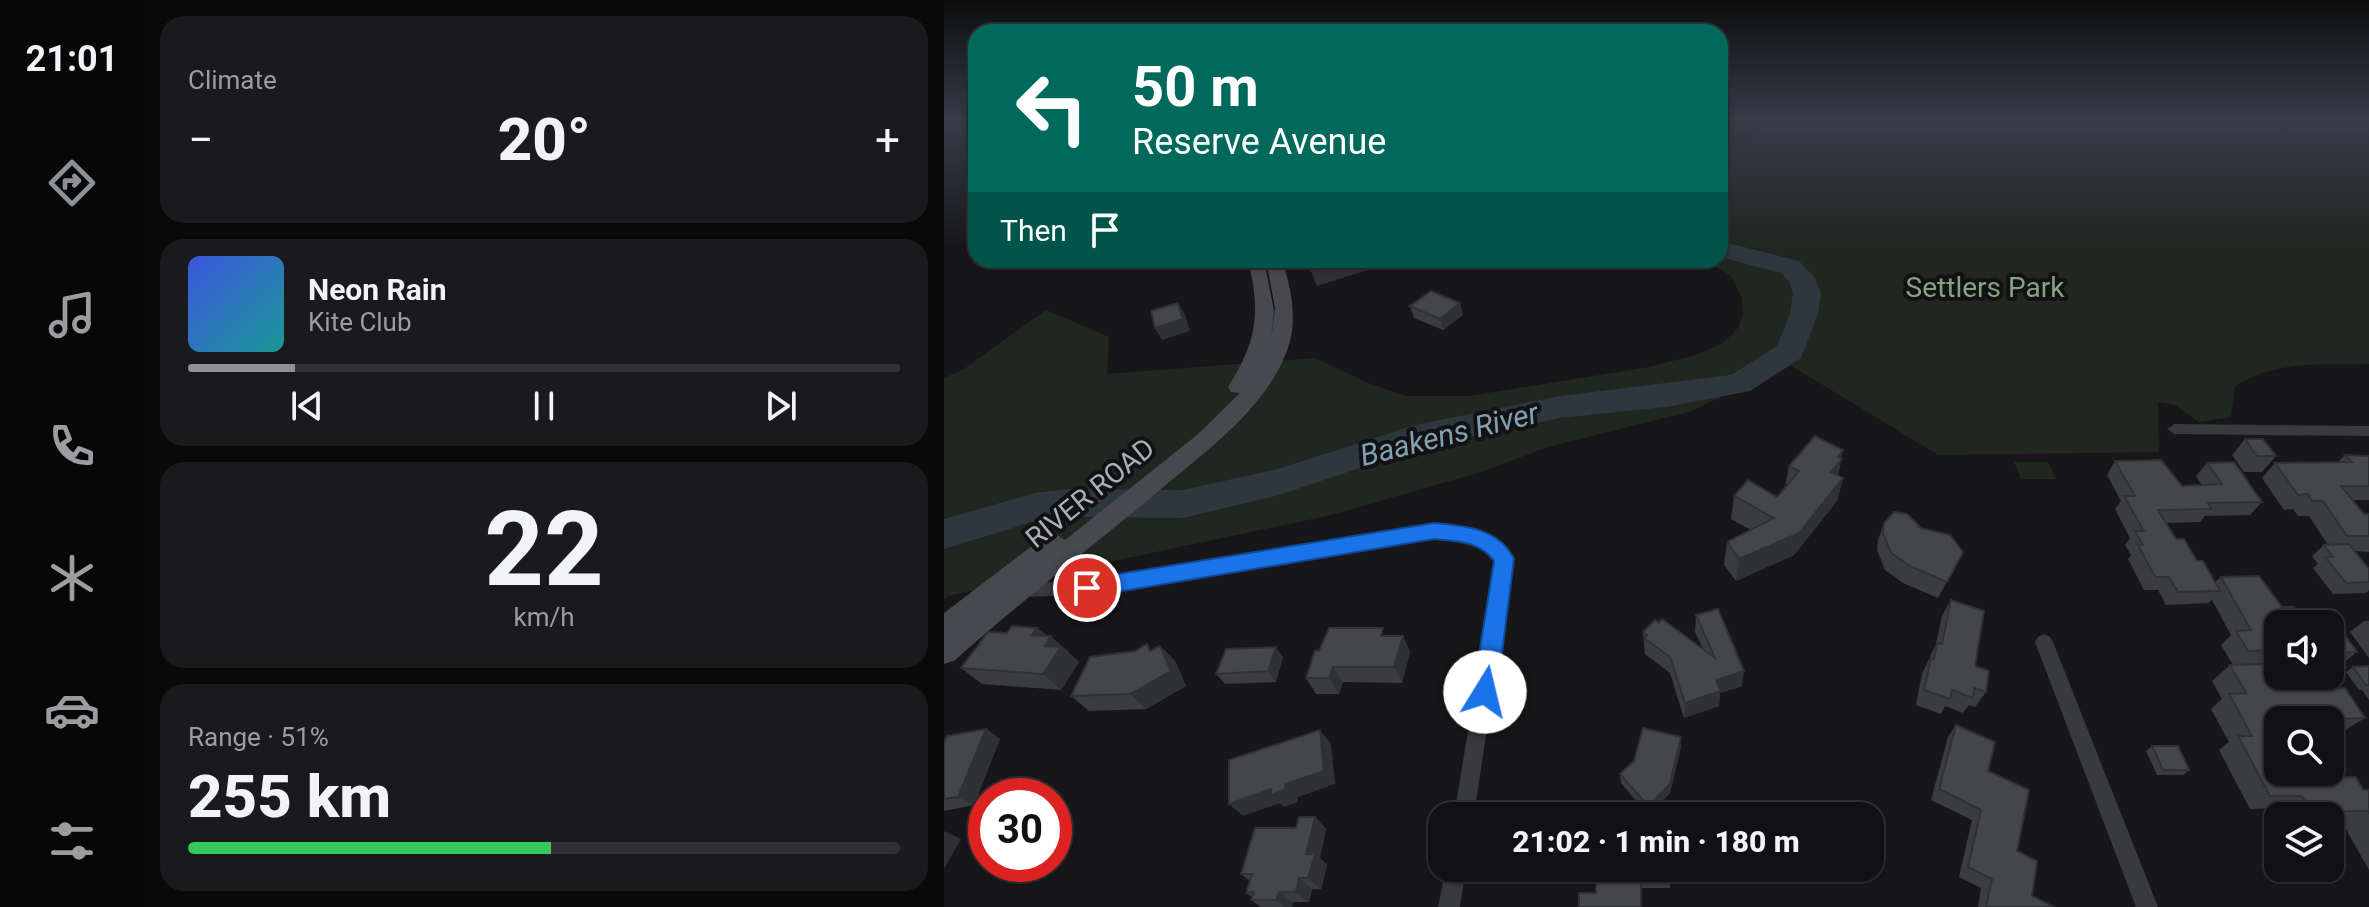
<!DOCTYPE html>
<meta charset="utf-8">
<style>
body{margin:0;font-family:Roboto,sans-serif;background:#1a1a1c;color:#f1f3f6;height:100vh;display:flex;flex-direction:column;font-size:30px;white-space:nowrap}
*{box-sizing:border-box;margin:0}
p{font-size:26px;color:#9c9da0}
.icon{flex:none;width:44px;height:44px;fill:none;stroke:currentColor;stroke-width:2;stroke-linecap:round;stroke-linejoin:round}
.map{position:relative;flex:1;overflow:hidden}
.drawer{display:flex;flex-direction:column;gap:16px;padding:16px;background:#09090a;width:800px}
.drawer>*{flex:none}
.top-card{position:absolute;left:24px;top:24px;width:760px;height:244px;border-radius:24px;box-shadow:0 2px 6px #0004,0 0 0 2px #303133;background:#00695c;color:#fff;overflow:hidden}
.fabs{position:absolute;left:1320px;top:610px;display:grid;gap:16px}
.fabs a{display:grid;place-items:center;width:80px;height:80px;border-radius:16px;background:#111113;box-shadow:0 2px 6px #0004,0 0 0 2px #303133;font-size:40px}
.speed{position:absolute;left:24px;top:778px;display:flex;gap:16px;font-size:40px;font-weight:700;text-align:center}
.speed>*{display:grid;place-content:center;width:104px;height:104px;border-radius:50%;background:#111113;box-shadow:0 2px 6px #0004,0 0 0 2px #303133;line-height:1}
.speed .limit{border:12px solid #d22;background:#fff;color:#111}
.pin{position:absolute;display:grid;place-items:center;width:68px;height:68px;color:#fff;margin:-34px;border:4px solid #fff;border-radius:50%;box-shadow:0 2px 8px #0007}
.me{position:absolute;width:88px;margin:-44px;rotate:9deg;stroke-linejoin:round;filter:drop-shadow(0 0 6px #0008)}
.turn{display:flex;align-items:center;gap:28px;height:168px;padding:0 32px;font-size:36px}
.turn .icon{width:104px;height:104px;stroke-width:2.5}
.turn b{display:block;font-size:56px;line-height:68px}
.then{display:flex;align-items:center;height:76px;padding:0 32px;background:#0003;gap:16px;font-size:30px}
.big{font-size:60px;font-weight:800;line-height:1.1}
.drawer .tile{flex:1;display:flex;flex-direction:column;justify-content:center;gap:12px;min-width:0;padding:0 28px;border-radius:24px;background:#1a1a1c}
.drawer .dial{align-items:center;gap:0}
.dial b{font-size:104px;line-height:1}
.song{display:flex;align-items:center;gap:24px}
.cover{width:96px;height:96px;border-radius:12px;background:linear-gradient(135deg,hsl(230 70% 55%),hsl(180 70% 35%))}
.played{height:8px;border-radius:4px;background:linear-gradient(90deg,#8c9099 15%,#303133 15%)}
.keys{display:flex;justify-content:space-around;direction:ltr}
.heat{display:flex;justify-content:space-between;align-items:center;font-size:44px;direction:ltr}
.charge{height:12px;border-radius:6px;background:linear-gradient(90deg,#34c759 51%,#303133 0)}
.trip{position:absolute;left:484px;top:802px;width:456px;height:80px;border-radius:24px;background:#111113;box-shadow:0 2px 6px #0004,0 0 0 2px #303133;font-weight:800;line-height:80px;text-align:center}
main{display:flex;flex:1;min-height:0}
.tabs{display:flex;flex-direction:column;width:144px;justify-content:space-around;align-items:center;background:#070708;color:#9c9da0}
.tabs .icon{width:56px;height:56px}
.tabs .current{color:#8c9099}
.tabs b{font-size:36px;color:#f1f3f6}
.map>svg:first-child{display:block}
.green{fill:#1f2720}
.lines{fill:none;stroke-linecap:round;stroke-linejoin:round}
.river{fill:#2e373d;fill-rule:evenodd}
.minor{fill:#383a3e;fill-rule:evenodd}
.secondary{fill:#47494e;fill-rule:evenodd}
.wall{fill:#3a3c3f}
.shaded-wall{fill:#303133}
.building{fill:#444649;stroke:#303133;stroke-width:2}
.route{fill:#1a73e8;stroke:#114b97;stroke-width:2}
.labels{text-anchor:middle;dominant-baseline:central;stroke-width:8;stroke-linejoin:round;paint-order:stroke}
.park-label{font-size:28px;fill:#83a382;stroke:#121214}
.street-label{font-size:28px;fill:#aab0b8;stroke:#121214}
.water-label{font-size:30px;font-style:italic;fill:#83a0b2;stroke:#121214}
</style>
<main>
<nav class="tabs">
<b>21:01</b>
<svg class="icon current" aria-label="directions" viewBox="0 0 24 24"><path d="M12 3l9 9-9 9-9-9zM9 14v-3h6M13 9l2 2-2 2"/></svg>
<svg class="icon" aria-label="music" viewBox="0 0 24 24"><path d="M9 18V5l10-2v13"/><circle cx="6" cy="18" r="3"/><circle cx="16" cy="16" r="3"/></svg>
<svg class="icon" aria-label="phone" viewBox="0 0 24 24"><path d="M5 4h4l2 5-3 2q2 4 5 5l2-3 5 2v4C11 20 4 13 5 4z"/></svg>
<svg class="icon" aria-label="climate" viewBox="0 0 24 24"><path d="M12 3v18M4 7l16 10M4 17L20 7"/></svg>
<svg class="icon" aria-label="car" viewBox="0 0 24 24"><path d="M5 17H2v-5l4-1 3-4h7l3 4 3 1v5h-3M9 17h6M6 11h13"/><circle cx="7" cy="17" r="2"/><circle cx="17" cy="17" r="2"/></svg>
<svg class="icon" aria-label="filters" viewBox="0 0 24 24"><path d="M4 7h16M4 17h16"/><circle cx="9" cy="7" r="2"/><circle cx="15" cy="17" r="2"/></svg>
</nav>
<section class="drawer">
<div class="tile"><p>Climate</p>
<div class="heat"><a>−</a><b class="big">20°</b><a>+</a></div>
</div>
<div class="tile">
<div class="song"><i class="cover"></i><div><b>Neon Rain</b><p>Kite Club</p></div></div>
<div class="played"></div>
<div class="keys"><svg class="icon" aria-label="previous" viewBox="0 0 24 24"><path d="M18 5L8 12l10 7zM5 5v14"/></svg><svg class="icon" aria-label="pause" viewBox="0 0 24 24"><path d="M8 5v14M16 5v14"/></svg><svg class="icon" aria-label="next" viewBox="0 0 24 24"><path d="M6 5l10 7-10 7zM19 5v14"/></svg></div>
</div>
<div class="tile dial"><b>22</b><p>km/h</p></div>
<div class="tile"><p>Range · 51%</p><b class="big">255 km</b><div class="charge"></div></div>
</section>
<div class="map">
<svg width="1425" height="907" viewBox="0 0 1425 907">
<rect width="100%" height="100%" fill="#171719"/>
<!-- green -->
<g class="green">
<path d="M 815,120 L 1418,120 L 1425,124 L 1425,364 C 1375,365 1335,360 1291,386 L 1287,417 L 1255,422 L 1231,405 L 1214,402 L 1215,452 L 994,455 L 846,365 L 745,412 L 604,447 L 537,472 L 387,515 L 4,596 L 0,599 L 0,378 L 20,369 L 102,310 L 165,337 L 163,374 L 371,358 L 424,383 L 462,396 L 525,396 L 705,367 L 755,354 L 779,343 L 794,328 L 799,315 L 798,298 L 787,276 L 776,269 L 745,260 L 776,260 L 776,157 L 821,123 Z"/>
<polygon points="1070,462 1104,462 1112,479 1077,479"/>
</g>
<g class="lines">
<!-- river -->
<polygon class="river" points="776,241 855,261 871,278 877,293 874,314 857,358 806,391 722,407 616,418 475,448 335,495 239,518 126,517 91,521 0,549 0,519 91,493 126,489 239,490 334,469 471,425 616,396 787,375 833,346 846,314 849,293 845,281 837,273 776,257"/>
<!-- minor -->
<g class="minor">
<polygon points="1230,424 1425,426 1425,436 1230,434 1223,429"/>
<path d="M 490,525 C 520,525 552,531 568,559 L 530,816 L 510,816 L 552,561 C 535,541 515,538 490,537 L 143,595 L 75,597 L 69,595 L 67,590 L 69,585 L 75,583 L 143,581 Z"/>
<polygon points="1100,634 1106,637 1109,642 1214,907 1192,907 1091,642 1094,637"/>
<polygon points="502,868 522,868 516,907 494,907"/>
</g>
<!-- secondary -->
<path class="secondary" d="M 304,260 L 320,260 L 330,311 L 327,340 L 331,308 L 322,260 L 338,260 C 348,291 355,324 341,356 C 317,412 262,451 217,489 C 148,547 77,601 10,661 L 0,664 L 0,613 L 101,536 L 110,533 L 121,540 L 253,435 L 296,393 L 287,392 L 284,387 C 313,341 317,313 304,260 Z"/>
</g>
<!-- wall -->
<g class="wall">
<polygon points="516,303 519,315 499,330 470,318 466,306"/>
<polygon points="1301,439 1332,456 1318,472 1300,472 1288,455"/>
<polygon points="1401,455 1425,456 1425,500 1409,500 1420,514 1425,514 1425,552 1410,551 1425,569 1425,590 1422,593 1389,594 1369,568 1374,564 1368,556 1380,545 1384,545 1365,516 1354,516 1349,509 1340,510 1318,478 1331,463 1394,462"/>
<polygon points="897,459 893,476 899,478 893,501 850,555 792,581 780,565 783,542 807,530 787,519 790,496 833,497 841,487 845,466"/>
<polygon points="1217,460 1238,486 1258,485 1252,476 1263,463 1290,462 1318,502 1306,515 1261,516 1256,522 1222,523 1232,539 1240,539 1253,561 1259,561 1271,582 1277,577 1315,576 1338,607 1350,607 1356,616 1386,614 1413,652 1395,666 1386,666 1386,624 1334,624 1334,663 1289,665 1277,645 1287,635 1268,600 1264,603 1222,605 1214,590 1200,590 1184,559 1187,555 1181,545 1186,538 1171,509 1177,501 1163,475 1171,461"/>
<polygon points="940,523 977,528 1019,552 994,598 959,583 941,570 933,550 934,540"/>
<polygon points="1007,600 1042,692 1031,707 1025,705 1019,713 1001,706 997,714 972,705 978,674 992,644 998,616"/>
<polygon points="752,615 798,686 776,693 775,706 740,718 726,673 701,654 699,632 759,649 751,632"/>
<polygon points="1420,621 1425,621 1425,658 1406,632"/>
<polygon points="93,628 125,652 124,653 135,662 117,690 38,684 17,668 63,633"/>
<polygon points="442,636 459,636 466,652 458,683 399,682 395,694 372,694 362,678 375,651"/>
<polygon points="216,646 231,661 242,686 202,709 145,711 127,696"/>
<polygon points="339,657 332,682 281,684 272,674"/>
<polygon points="1286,665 1338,691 1421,718 1398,732 1386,733 1386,720 1334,720 1334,772 1419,790 1425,790 1425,870 1399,824 1386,824 1386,816 1340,816 1336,808 1306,809 1275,750 1285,742 1267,709 1278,699 1268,681"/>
<polygon points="1425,666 1425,700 1418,690 1415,690 1402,672 1409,667"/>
<polygon points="1012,725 1044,771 1088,896 1110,907 1034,907 1037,888 1015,877 1028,820 987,800 1004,737"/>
<polygon points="42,729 56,739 30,805 0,811 0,742"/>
<polygon points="1208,746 1245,770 1239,775 1213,775 1202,751"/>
<polygon points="737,747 726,793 704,815 677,783 676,774"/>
<polygon points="371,817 382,829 376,858 383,865 377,889 368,889 365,902 349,902 348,907 317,907 307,900 308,897 302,893 306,881 297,874 352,828"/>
<polygon points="727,868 726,888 698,888 652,893"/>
</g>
<!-- shaded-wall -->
<g class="shaded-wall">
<polygon points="779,129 779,138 776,141 776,133"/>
<polygon points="405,260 455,260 373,286 367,271"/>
<polygon points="234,303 241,315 246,331 218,340 211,328"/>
<polygon points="516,303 519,315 499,330 496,319"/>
<polygon points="899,450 897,460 898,459 892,482 887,472 894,457"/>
<polygon points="899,478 893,501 850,555 792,581 795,559"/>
<polygon points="1019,552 1011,569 994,598 1003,582"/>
<polygon points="93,628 105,639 107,636 135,662 117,690 99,674 88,635"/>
<polygon points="459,636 466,652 458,683 450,667"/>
<polygon points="216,646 231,661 242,686 202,709 186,694"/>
<polygon points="332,647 339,657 332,682 324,671"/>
<polygon points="389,667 399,682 395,694 385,678"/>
<polygon points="800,671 798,686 776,693 775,706 740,718 741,703 772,680"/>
<polygon points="42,729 56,739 30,805 14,797"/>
<polygon points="376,730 387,744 391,784 354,797 354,802 340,807 336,803 299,816 285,804 341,784"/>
<polygon points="737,737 737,747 726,793 704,815 704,806"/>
<polygon points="371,817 382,829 376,858 383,865 377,889 364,878 362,854"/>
<polygon points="0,831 17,839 0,869"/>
<polygon points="355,878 368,889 365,902 352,892"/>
<polygon points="335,892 349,902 348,907 342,907 332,900"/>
</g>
<!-- building -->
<g class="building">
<polygon points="363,260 405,260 367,271"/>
<polygon points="487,291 516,303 496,319 466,306"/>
<polygon points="234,303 239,319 211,328 207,311"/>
<polygon points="871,436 899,450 894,457 898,459 887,472 899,478 855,533 795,559 783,542 830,518 790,496 804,480 833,497 855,471 845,466"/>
<polygon points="1301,439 1319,439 1332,456 1313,456"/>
<polygon points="1401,455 1425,456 1425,486 1397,486 1420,514 1425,514 1425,536 1403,536 1379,501 1368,501 1364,494 1354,495 1331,463 1408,462"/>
<polygon points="1217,460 1238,486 1278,484 1263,463 1290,462 1318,502 1264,503 1267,509 1214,510 1232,539 1240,539 1253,561 1259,561 1276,591 1234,592 1225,577 1211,577 1194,545 1199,545 1191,531 1200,531 1180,496 1191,496 1171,461"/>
<polygon points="950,512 963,514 977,528 1006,535 1019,552 1003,582 966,566 947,553 939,533 940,523"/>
<polygon points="1405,544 1425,569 1425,582 1402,583 1381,557 1389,557 1380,545"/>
<polygon points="1315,576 1338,607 1350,607 1356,616 1386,614 1413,652 1386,653 1386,624 1334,624 1334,650 1304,651 1292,631 1307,630 1277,577"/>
<polygon points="1007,600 1040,611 1031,666 1045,671 1042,692 1030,688 1029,698 1008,690 1006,699 980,690 987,658 990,659 993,643 998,644"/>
<polygon points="774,609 800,671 772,680 777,691 741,703 726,657 700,638 703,635 699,632 711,620 715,623 718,619 771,658 752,615"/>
<polygon points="68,626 93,628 88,635 107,636 101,646 117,647 99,674 17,668 44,632 63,633"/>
<polygon points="385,628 439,628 437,636 459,636 450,667 389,667 385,678 362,678 371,651 375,651"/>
<polygon points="203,644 206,651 216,646 227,671 186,694 127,696 146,657 191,651"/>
<polygon points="332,647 324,671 272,674 282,649"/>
<polygon points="1321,664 1338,691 1401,688 1421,718 1333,721 1334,723 1334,772 1362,772 1366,778 1412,777 1419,790 1425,790 1425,814 1424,811 1367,812 1358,796 1326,796 1294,736 1308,736 1285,694 1302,693 1286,665"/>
<polygon points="1425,666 1425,685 1422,685 1409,667"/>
<polygon points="1012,725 1051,742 1044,771 1085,790 1073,851 1093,861 1088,896 1110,907 1042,907 1048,879 1024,867 1037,810 995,789"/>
<polygon points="699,728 737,737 726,784 704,806 676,774 690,761"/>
<polygon points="42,729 14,797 0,799 0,742 3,736"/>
<polygon points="376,730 380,771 341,784 342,789 327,795 327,789 285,804 285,760"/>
<polygon points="1208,746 1234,746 1245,770 1219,770"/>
<polygon points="699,804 699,816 653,816 653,805"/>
<polygon points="355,817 371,817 362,854 371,854 364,878 355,878 352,892 335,892 332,900 307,900 310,892 302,893 308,874 297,874 311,828 352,828"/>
<polygon points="652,868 727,868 727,878 697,879 697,907 635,907 635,893 652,893"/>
</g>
<!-- sky -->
<linearGradient id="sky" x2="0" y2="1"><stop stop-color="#0d0d0e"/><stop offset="0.49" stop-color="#363c49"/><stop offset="1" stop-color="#363c49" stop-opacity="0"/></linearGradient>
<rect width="1425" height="247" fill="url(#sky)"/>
<!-- route -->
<path class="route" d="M 490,523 C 521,526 555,528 570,559 L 553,692 L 549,700 L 541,703 L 533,700 L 529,692 L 550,561 C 535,541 512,541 490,539 L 143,597 L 135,594 L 132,588 L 135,581 L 143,579 Z"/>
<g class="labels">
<!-- park labels -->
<g class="park-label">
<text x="1041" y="287">Settlers Park</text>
</g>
<!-- street labels -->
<g class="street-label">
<text transform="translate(146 493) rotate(-39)">RIVER ROAD</text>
</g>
<!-- water labels -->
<g class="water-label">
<text transform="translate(505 434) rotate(-14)">Baakens River</text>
</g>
</g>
</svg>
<div class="fabs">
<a><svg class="icon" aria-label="sound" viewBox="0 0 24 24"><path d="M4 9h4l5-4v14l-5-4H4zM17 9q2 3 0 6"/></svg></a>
<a><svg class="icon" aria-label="search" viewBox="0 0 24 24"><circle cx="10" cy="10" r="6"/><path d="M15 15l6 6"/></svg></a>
<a><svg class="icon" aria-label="layers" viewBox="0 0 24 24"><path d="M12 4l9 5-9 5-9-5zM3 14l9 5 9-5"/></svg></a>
</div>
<div class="speed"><div class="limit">30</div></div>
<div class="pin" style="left:143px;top:588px;background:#d93025"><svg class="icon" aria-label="arrive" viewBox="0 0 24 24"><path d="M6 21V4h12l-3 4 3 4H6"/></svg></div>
<svg class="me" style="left:541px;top:692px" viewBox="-20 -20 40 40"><circle r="19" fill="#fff"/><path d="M0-13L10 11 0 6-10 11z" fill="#1a73e8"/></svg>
<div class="trip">21:02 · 1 min · 180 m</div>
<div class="top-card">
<div class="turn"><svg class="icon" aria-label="left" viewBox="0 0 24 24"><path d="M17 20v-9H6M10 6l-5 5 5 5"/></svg><div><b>50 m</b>Reserve Avenue</div></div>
<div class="then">Then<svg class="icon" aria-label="arrive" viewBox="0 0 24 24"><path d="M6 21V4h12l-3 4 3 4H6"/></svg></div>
</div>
</div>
</main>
